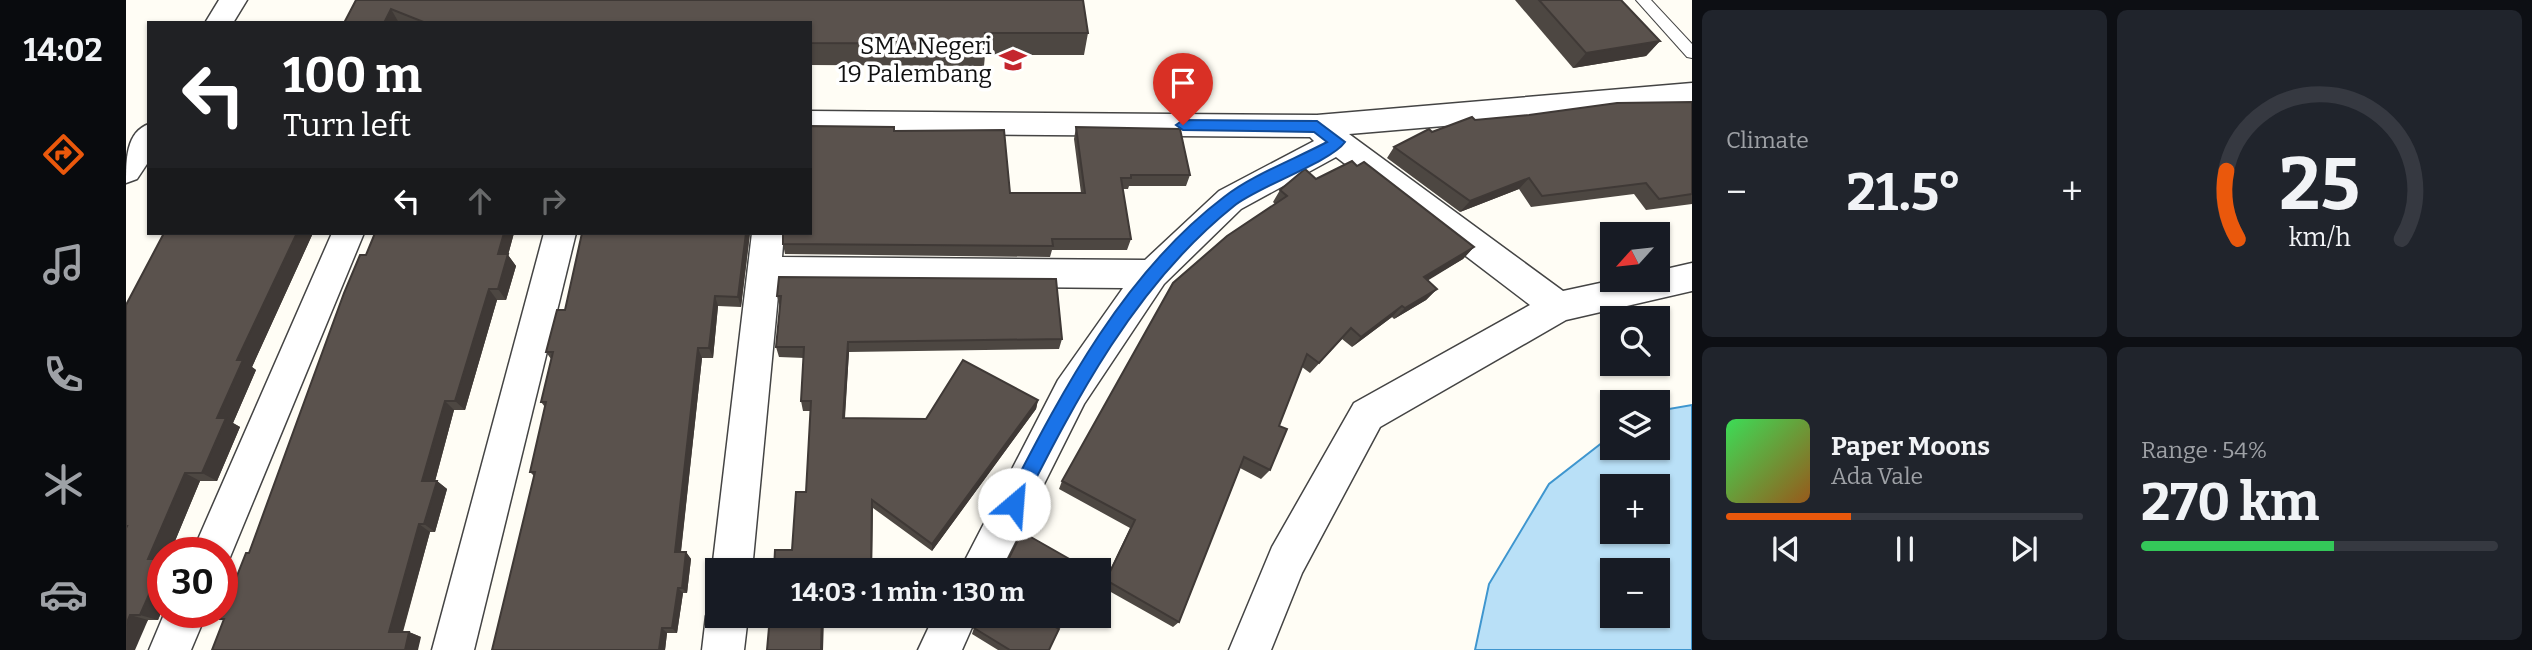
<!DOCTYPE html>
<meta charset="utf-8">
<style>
body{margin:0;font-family:Bitter,serif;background:#20242c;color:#f1f3f6;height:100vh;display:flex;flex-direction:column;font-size:26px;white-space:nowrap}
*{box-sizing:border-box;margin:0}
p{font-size:23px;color:#9ea1a6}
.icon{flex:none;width:38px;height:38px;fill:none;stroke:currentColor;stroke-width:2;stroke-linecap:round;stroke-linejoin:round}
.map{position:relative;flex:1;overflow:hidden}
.side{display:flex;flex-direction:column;gap:10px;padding:10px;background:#0d0f14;width:840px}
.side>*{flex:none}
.banner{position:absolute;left:21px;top:21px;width:665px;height:214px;border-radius:0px;box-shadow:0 2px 5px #0004;background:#202124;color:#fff;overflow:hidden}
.needle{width:46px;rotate:243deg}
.fabs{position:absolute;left:1474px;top:222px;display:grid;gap:14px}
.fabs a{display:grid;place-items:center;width:70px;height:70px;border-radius:0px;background:#171b24;box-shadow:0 2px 5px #0004;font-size:35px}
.speed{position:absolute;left:21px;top:537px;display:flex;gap:14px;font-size:35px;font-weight:700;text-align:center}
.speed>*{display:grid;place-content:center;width:91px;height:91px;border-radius:50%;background:#171b24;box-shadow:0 2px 5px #0004;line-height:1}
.speed .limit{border:10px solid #d22;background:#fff;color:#111}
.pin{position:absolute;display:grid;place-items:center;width:60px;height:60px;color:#fff;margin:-72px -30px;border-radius:50% 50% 50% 0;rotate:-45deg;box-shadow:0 0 7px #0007}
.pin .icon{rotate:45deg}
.me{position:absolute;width:77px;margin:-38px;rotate:27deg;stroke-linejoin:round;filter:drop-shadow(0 0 5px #0008)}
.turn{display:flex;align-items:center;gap:24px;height:147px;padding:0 21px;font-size:32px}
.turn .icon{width:91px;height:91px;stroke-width:2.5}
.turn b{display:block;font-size:49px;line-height:60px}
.lanes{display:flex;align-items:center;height:66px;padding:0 21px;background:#0003;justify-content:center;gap:35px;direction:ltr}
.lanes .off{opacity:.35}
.big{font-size:52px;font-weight:700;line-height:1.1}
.side .tile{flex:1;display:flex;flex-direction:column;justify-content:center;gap:10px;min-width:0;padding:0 24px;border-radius:10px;background:#20242c}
.side .dial{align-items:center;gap:0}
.dial svg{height:182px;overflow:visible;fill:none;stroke:#363941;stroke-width:7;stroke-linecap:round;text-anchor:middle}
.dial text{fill:#f1f3f6;stroke:none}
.song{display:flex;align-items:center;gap:21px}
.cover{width:84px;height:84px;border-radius:10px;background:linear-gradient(135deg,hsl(130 70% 55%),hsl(30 70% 35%))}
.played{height:7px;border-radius:4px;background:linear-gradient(90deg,#ea580c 35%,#363941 35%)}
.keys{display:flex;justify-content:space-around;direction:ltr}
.heat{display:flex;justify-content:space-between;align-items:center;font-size:38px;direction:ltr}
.charge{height:10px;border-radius:5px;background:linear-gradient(90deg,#34c759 54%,#363941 0)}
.side .tiles{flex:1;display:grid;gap:10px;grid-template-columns:repeat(2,1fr)}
.trip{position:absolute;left:579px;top:558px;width:406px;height:70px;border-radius:0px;background:#171b24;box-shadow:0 2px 5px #0004;font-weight:700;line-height:70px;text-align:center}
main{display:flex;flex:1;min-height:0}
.tab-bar{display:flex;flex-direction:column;width:126px;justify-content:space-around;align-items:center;background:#090b0e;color:#9ea1a6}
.tab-bar .icon{width:49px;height:49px}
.tab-bar .selected{color:#ea580c}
.tab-bar b{font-size:32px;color:#f1f3f6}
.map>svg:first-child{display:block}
.water{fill:#b9e0f7;stroke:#3f96cf;stroke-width:2;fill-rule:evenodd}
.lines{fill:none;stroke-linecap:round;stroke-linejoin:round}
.lane-casing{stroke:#444;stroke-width:2}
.street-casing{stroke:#444;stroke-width:3}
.lane{fill:#fff;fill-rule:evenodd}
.street{fill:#fff;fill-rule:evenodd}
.wall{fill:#4d4742}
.shaded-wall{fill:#3f3936}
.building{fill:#5a524d;stroke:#3f3936;stroke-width:2}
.route{fill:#1a73e8;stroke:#114b97;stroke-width:2}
.labels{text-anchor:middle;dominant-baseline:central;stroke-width:7;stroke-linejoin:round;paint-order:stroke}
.poi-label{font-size:24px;fill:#111;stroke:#fff;text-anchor:end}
</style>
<main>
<nav class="tab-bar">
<b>14:02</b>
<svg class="icon selected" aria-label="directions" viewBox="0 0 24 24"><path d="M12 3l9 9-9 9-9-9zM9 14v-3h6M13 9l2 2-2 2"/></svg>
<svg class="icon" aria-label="music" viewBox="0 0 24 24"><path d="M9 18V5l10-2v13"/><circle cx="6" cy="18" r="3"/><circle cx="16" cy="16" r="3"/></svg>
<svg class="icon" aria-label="phone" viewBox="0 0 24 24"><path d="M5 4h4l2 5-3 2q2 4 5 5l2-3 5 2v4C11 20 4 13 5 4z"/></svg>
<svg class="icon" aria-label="climate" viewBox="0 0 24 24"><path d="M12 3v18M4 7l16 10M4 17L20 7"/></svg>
<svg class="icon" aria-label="car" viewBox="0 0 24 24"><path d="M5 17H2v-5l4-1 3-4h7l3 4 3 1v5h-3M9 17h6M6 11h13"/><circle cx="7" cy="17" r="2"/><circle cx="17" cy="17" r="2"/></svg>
</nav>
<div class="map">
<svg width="1566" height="650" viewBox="0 0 1566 650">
<rect width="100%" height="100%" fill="#fffdf5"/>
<!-- water -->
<path class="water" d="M 1566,405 L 1566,650 L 1349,650 L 1363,584 L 1423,484 L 1486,435 L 1486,448 L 1531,448 L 1531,411 ZM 1486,486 L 1531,486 L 1531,532 L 1486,532 ZM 1531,570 L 1531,616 L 1486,616 L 1486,570 Z"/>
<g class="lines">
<defs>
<polygon id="lane" points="1510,0 1525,0 1566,44 1566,58 1561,57"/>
<g id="street">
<polygon points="93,0 121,0 107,23 79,23"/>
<polygon points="1566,83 1566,105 1223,134 1437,291 1488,280 1531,280 1531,271 1566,263 1566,291 1440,320 1254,427 1176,573 1145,650 1103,650 1146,547 1228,403 1404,305 1210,157 1115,209 1038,284 958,404 875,570 834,570 932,380 997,288 653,285 626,570 592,570 592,584 586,570 626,233 658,233 656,257 1019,260 1093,191 1188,141 1184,137 684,133 684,111 1191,115"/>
<path d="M 23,124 L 23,161 L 11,179 L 0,183 C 0,160 0,132 23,124 Z"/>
<polygon points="206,233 238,233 100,567 96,569 96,553 66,553"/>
<polygon points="418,233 450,233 348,650 306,650"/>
<polygon points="592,599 592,616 622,616 618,650 576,650 580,616 586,601"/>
<polygon points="39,612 81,612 65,650 23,650"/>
<polygon points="808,616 851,616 836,650 792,650"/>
</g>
</defs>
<!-- lane casing -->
<use href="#lane" class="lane-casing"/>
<!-- street casing -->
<use href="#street" class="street-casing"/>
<!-- lane -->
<use href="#lane" class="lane"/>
<!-- street -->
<use href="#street" class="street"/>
</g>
<!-- wall -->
<g class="wall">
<polygon points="230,0 962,33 958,55 859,55 858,66 684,65 684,23 218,23"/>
<polygon points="1389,0 1495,0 1534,41 1520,56 1447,68"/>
<polygon points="1566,102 1566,204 1520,210 1508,194 1405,207 1393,189 1334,212 1261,158 1268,147 1306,132 1349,120"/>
<polygon points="950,127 1064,175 1060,186 1003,186 1002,189 997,189 1005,239 1001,250 926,250 924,257 659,254 657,244 768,131 884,193 955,193 948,139"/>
<polygon points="1231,166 1348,247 1337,259 1301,280 1311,289 1300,300 1268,319 1266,317 1226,347 1216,339 1184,373 1176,367 1153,426 1144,470 1135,479 1114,468 1053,622 1047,627 976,587 1004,528 933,489 936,481 1149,204 1147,202 1154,190 1190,179"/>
<polygon points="38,233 187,233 126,367 130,370 107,423 114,427 91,481 74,481 44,553 37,553 37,608 32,620 22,620 0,650 0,305"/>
<polygon points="249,233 388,233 382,255 390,266 380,300 371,300 339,410 328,410 309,481 311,481 321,489 309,532 304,532 277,632 283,632 295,637 98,620 94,619 123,553"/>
<polygon points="624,233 615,307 592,306 587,358 576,358 555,552 560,552 565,559 561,593 557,593 551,633 541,633 539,650 366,650 408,476 404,472 419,407 415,402 425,359 420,352 439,310"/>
<polygon points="651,296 936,339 933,349 723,352 719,418 800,419 912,400 910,409 806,551 747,508 746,570 648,570 666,550 680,492 685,411 677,411 675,401 678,358 653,357 650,347 654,307"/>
<polygon points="644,616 745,616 745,619 698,619"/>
<polygon points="924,624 923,650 872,650 846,634 848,628"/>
</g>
<!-- shaded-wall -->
<g class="shaded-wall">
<polygon points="265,9 273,23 258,23"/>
<polygon points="1534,41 1520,56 1447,68 1460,53"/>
<polygon points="1403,178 1393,189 1334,212 1344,201"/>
<polygon points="171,233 187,233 126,367 130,370 107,423 114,427 91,481 76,473 91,418 111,360"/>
<polygon points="378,233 388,233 382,255 390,266 380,300 372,289 372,254"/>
<polygon points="620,233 624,233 615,307 612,297"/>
<polygon points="1348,247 1337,259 1288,289 1298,277"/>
<polygon points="363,289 371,300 339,410 329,401"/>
<polygon points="1311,289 1300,300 1268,319 1279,308"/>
<polygon points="589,296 592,306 587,358 583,348"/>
<polygon points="1276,306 1266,317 1226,347 1235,337"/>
<polygon points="722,342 723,352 718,427 717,418"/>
<polygon points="572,348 576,358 554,559 549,552"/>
<polygon points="912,400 910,409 806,551 806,544"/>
<polygon points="319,401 328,410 307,489 296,481"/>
<polygon points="59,473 74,481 44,553 37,553 37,608 32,620 14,615 22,559"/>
<polygon points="311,481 321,489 309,532 298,524"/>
<polygon points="746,500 746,570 745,570"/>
<polygon points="293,524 304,532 275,637 263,632"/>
<polygon points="560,552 565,559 561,593 556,588"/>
<polygon points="552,588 557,593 551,633 546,628"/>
<polygon points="4,615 22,620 9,650 0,650 0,625"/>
<polygon points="696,616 697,616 698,619 697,650 695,650"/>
<polygon points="536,628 541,633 539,650 533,650"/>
<polygon points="283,632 295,637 292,650 279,650"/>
</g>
<!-- building -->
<g class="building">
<polygon points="230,0 957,0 962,33 859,33 860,44 684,43 684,23 300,23 265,9 258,23 218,23"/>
<polygon points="1413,0 1495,0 1534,41 1460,53"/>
<polygon points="1566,102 1566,194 1533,199 1520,183 1416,196 1403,178 1344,201 1268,147 1303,129 1306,132 1346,117 1349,120 1403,115 1491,103"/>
<polygon points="684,126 768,127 768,131 878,130 884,193 959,193 950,127 1054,129 1064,175 1005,175 1005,178 995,178 1005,239 926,239 927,246 657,244 657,233 684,233"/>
<polygon points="1226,161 1231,166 1238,162 1348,247 1298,277 1311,289 1279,308 1276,306 1235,337 1225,328 1193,363 1181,354 1153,426 1161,429 1144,470 1118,457 1053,622 980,580 1009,520 936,481 1047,283 1101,236 1161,196 1154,190 1179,169 1190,179"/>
<polygon points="38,233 171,233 111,360 117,360 91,418 100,418 76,473 59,473 22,559 37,559 37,563 14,615 4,615 0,625 0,528 1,526 0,526 0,305"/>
<polygon points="249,233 378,233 372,254 382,254 372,289 363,289 329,401 319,401 296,481 311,481 298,524 293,524 263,632 283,632 279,650 86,650 98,619 94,619 120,553 123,553 218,293 234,255 240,255"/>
<polygon points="456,233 620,233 612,297 589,296 583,348 572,348 549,552 560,552 556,588 552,588 546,628 536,628 533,650 366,650 409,472 404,472 420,402 415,402 427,352 420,352 431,310 439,310"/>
<polygon points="653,277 930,279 936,339 722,342 717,418 800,419 837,360 912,400 806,544 746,500 745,570 648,570 649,550 666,550 670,492 680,492 685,401 675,401 678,347 650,347 655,296 651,296"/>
<polygon points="896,532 954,565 951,570 869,570 872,565 880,564"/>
<polygon points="644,616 696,616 695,650 641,650"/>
<polygon points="854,616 928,616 924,624 933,629 923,650 884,650 848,628"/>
</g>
<!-- route -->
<path class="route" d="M 1057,120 L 1191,121 L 1219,142 C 1205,162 1131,187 1108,206 C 1009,285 950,399 894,510 L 888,512 L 881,510 L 879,504 L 881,498 C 938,388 998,273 1098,197 C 1126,175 1169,159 1201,142 L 1188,132 L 1057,130 L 1050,125 Z"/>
<!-- icons -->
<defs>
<symbol id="school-bare" viewBox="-9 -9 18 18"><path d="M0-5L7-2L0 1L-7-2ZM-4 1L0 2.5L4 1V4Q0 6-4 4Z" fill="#c4262e" stroke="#fff" stroke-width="2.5" paint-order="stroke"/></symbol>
</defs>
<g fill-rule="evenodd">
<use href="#school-bare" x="868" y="41" width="38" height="38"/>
</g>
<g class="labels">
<!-- poi labels -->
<g class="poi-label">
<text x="866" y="46">SMA Negeri<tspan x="866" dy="28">19 Palembang</tspan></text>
</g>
</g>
</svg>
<div class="fabs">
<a><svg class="needle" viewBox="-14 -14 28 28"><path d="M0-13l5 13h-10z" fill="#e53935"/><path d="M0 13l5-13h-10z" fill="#9ea1a6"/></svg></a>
<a><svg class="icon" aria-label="search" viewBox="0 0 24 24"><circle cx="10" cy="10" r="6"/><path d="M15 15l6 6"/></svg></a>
<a><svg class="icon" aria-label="layers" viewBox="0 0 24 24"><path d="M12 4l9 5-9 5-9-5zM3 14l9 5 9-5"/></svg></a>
<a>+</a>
<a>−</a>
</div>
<div class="speed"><div class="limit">30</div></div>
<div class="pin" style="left:1057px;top:125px;background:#d93025"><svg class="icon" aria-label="arrive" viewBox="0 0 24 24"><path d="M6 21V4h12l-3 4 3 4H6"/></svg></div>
<svg class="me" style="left:888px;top:504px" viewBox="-20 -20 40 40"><circle r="19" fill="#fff"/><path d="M0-13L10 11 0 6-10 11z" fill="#1a73e8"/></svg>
<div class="trip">14:03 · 1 min · 130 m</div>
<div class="banner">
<div class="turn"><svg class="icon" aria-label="left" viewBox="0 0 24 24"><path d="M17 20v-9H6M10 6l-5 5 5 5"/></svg><div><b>100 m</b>Turn left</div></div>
<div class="lanes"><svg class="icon" aria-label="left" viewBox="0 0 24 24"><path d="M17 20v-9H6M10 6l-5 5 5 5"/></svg><svg class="icon off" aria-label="ahead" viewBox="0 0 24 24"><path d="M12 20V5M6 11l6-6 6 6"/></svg><svg class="icon off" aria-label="right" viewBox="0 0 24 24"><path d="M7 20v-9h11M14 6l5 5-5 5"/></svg></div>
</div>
</div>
<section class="side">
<div class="tiles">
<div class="tile"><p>Climate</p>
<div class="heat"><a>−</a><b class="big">21.5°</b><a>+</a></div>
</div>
<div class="tile dial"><svg viewBox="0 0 100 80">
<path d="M14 69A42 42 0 1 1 86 69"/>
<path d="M14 69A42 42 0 0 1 9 39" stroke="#ea580c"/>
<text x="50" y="56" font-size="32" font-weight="700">25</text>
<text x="50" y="72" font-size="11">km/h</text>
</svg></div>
<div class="tile">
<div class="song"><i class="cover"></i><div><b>Paper Moons</b><p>Ada Vale</p></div></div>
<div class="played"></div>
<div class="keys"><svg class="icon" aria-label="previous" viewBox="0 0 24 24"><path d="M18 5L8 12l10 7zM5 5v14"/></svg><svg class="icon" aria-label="pause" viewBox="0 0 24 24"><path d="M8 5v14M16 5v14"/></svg><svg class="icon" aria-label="next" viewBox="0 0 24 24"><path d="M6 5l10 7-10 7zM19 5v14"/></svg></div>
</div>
<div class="tile"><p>Range · 54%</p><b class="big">270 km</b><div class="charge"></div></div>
</div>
</section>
</main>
